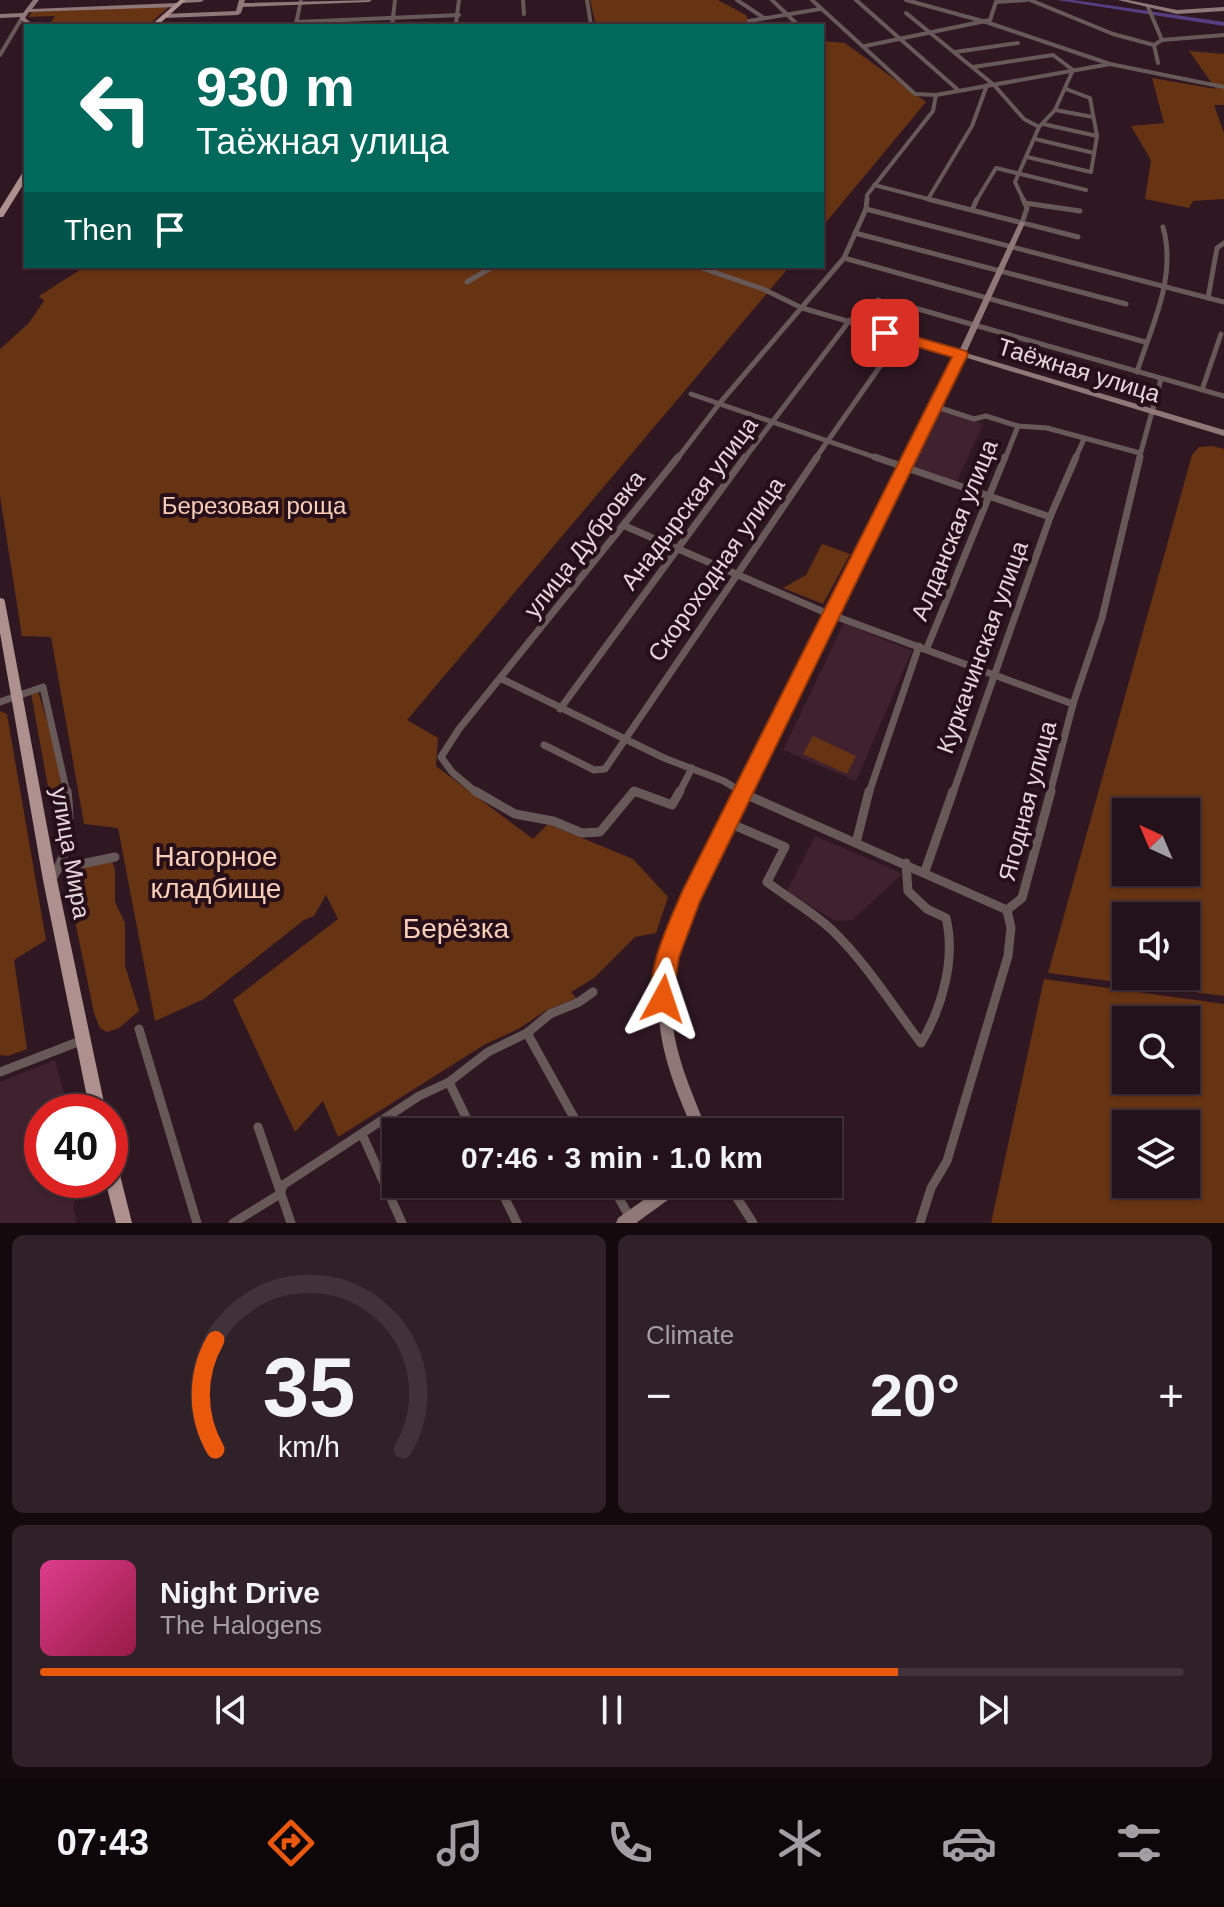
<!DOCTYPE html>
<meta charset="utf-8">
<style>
body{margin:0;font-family:Arial,sans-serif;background:#302027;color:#f1f3f6;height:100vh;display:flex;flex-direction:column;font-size:30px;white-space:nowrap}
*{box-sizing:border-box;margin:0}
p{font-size:26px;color:#a39ea2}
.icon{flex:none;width:44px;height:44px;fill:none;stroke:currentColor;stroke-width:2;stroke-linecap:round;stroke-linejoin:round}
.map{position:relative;height:1223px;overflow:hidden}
.drawer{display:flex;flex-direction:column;gap:12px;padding:12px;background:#140a0e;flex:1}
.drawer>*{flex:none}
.banner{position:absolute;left:24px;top:24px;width:800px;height:244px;border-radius:0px;box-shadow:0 2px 6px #0004,0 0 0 2px #413239;background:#00695c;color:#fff;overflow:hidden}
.needle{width:52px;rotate:316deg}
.buttons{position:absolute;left:1112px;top:798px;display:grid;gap:16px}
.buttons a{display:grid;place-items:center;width:88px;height:88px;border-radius:0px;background:#24121a;box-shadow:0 2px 6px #0004,0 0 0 2px #413239;font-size:40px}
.speed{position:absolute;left:24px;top:1094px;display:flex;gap:16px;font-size:40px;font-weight:700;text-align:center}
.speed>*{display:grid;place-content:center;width:104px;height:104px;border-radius:50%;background:#24121a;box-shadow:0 2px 6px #0004,0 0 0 2px #413239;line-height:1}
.speed .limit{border:12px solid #d22;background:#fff;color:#111}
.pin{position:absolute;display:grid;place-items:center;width:68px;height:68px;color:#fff;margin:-34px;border-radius:16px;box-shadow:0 4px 12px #0006}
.me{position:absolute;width:88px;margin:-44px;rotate:5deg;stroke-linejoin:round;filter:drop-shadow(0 0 6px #0008)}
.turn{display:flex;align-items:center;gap:28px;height:168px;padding:0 40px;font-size:36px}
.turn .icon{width:104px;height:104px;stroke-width:2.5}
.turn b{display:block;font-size:56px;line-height:68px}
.then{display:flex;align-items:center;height:76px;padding:0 40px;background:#0003;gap:16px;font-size:30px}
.big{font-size:60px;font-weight:700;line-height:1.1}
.drawer .tile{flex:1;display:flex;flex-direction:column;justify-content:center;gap:12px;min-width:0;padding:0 28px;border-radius:12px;background:#302027}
.drawer .dial{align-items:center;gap:0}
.dial svg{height:208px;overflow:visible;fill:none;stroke:#413239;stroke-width:7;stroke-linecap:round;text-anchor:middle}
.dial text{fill:#f1f3f6;stroke:none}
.song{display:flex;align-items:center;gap:24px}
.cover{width:96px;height:96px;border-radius:12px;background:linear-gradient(135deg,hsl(330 70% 55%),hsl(340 70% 35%))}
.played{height:8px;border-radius:4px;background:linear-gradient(90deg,#ea580c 75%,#413239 75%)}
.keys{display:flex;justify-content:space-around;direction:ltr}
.heat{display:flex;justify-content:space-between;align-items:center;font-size:44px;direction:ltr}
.drawer .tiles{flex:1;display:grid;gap:12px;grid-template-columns:1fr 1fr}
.tile:last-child{grid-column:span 2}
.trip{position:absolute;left:382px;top:1118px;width:460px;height:80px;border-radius:0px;background:#24121a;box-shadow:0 2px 6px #0004,0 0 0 2px #413239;font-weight:700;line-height:80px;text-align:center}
.tab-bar{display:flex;height:128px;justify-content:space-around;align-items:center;background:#0e070a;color:#a39ea2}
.tab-bar .icon{width:56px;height:56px}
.tab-bar .selected{color:#ea580c}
.tab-bar b{font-size:36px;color:#f1f3f6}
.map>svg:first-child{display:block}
.built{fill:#40222f}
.green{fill:#663313;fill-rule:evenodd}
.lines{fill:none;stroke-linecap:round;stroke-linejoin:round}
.river{fill:#563e82;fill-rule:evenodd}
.street-far3{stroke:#675958;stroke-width:4}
.street-far2{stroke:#675958;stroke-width:5}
.street-far1{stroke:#675958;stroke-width:7}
.street{stroke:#675958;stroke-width:9}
.secondary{fill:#8f7877;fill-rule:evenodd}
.primary{fill:#ae918f;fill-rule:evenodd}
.route{fill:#ea580c;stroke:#983908;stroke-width:2}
.labels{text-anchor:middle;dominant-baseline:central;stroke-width:8;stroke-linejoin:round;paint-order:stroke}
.street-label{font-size:24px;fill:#e6d5db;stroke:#260f19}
.park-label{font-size:24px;fill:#facfb9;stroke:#260f19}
.near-park-label{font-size:28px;fill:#facfb9;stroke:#260f19}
</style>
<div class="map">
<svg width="1224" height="1223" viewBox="0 0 1224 1223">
<rect width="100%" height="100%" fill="#301822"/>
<!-- built -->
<g class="built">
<polygon points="942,408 983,424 956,483 911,468"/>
<polygon points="844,623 912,651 856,781 783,750"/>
<polygon points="815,836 897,871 901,875 852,920 835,921 787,891"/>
<polygon points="55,1060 69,1112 42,1112 42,1180 84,1180 73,1207 77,1223 0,1223 0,1082"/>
</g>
<!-- green -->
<g class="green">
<polygon points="590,0 718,0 746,15 750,26 596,26"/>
<polygon points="170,6 147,26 43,26 49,25 55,16 28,17 32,12"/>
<polygon points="822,41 845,43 926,102 822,227"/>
<polygon points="1189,51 1224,54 1224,105 1214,105 1224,133 1224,199 1193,201 1189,208 1145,199 1151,160 1131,126 1164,123 1152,78 1216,89"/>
<polygon points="86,266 790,266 407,720 438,738 436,766 533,839 548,824 633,859 668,897 656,933 635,937 594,978 571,992 576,998 545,1011 520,1028 484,1045 338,1137 323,1101 295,1132 233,1000 338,919 326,895 314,916 304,920 204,999 155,1021 118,828 84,824 51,637 22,636 0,496 0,349 28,324 44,301 39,296"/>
<path d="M 1213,446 L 1224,449 L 1224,996 L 1048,973 L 1192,455 L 1199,447 ZM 1126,812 L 1186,812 L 1186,872 L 1126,872 ZM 1126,916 L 1186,916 L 1186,976 L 1126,976 Z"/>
<polygon points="822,544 850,554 823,604 783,588 806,575"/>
<polygon points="38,691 56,751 67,826 61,833 56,831 31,693"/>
<polygon points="0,711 7,714 46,940 14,960 27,1049 8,1056 0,1055"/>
<polygon points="813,736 856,756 847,774 803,754"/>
<polygon points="111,858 115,870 115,902 125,923 125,966 139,1011 119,1028 107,1032 100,1028 94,1013 66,877 75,864"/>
<path d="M 1044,979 L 1224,1004 L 1224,1223 L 991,1223 ZM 1126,1020 L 1186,1020 L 1186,1080 L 1126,1080 ZM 1126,1124 L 1186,1124 L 1186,1184 L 1126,1184 Z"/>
</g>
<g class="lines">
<!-- river -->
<polygon class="river" points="1057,0 1073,0 1224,22 1224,26"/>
<!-- street-far3 -->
<g class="street-far3">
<polyline points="523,0 524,14"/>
<polyline points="587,0 591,25"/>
<polyline points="737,0 764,18"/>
<polyline points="772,0 799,26"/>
<polyline points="812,0 915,94 936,95 1110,64"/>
<polyline points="856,0 957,89"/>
<polyline points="906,0 986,22 1110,64 1224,87"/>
<polyline points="1030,0 1113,34 1154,45"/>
<polyline points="1148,7 1162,40 1154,45 1158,63"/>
<polyline points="906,13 994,85 1024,119 1039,127"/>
<polyline points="749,21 820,9"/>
<polyline points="296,22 459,15"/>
<polyline points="456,23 459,0"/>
<polyline points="296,24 301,0"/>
<polyline points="392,26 395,0"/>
<polyline points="1162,40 1224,35"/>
<polyline points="865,46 990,20 996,2 1027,0"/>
<polyline points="955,52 1018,43"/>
<polyline points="0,55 22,18"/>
<polyline points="973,67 1053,55 1073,70"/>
<polyline points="1055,110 1093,117"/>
<polyline points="1043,124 1097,136"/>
<polyline points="1035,139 1094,153"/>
<polyline points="1027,157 1091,172 1097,136 1090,98 1066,89"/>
<polyline points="874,185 936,201"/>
<polyline points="928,199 972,126 987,85"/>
<polyline points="867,201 867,195 933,111 936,95"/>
<polyline points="976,201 996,168 1086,190"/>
<polyline points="1024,201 1015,182 1039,127 1055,110 1073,70"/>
</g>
<!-- street-far2 -->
<g class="street-far2">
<polyline points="928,199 1078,237"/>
<polyline points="1025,203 1080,211"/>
<polyline points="866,209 1224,302"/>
<polyline points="972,210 977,199"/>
<polyline points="1022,223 1027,208 1023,199"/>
<polyline points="855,233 1126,304"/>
<polyline points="844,258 1145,342"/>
<polyline points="696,266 763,289 802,308 961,354"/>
<polyline points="467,282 494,266"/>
<polyline points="1208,298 1217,248 1224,243"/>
<polyline points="878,300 890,306 911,307 1224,396"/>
<path d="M 1137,372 C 1152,324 1177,278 1163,227"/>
<polyline points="1202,390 1221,334"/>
<polyline points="691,394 880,459"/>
<polyline points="937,407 974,419 986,416 1018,426 1047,428 1140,453"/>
<polyline points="677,459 719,404 844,258 866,209 867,199"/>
<polyline points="744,459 850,320"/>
<polyline points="815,459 900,338"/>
<polyline points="1005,459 1018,426"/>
<polyline points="1075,459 1084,439"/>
<polyline points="1139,459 1161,379"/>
</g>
<!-- street-far1 -->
<g class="street-far1">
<polyline points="875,457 1050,517"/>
<polyline points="625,526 824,612 1073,704"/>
<polyline points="927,648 1005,457"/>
<polyline points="502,679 664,758 724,781 743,793"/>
<polyline points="0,702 43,687 67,793"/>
<polyline points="560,709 745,457"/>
<polyline points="544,745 594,770 605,769 817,457"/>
<polyline points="477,793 452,772 441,757 459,729 678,457"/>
<polyline points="633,793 638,793"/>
<polyline points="679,793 692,768"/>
<polyline points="869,793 919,646"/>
<polyline points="953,793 1050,517 1076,457"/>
<polyline points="1050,793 1073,704 1102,618 1140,457"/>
</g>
<!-- street -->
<g class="street">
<polyline points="475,791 515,814 553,821 582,833 600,832 634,791 672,805 680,791"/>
<polyline points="738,791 1007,910"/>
<path d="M 729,823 L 785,847 L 767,882 C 788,898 813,912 832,930 C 867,964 892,1005 921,1043 C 942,1008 956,959 946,918 L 927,909 L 908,891 L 906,863"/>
<polyline points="856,843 869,791"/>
<polyline points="62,868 115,857"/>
<polyline points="925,871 953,791"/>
<path d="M 52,879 C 70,850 71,824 67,791"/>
<polyline points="139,1029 197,1223"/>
<polyline points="527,1033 582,1132"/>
<polyline points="0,1072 83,1040"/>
<polyline points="449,1082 473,1132"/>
<polyline points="258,1127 291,1223"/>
<polyline points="362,1134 402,1223"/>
<polyline points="498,1184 517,1223"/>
<polyline points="611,1184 633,1223"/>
<polyline points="728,1184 753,1223"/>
<polyline points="233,1223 280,1194 283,1185 419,1096 449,1082 488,1052 527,1033 550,1014 579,1002 593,992"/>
<polyline points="920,1223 931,1188 947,1161 1008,956 1011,928 1007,910 1022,898 1051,791"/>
</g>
<!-- secondary -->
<g class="secondary">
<polygon points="33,0 39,0 32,9 177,3 180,5 177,7 29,12 25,18 35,26 29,26 20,19 20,17 0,18 0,14 23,13"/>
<polygon points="180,0 204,0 201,2 182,3"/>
<polygon points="239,0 245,0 244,3 372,0 369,2 243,7 241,13 238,15 165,18 162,16 165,14 236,11"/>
<polygon points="1118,0 1128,0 1177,10 1224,7 1224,11 1177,14"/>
<path d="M 1022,221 L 1025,223 L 966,353 L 1224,430 L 1224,436 L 964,357 L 941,407 L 679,937 C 660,1018 677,1058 708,1132 L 694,1132 C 662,1060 648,1015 667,936 L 933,407 L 1019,223 Z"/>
<polygon points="666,1184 685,1184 683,1189 636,1223 616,1223 618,1218"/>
</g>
<!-- primary -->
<g class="primary">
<polygon points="180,0 186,0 157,26 150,26"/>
<polygon points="23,172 26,172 26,180 3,217 0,217 0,209"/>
<polygon points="0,598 4,599 5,602 57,880 106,1112 90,1112 43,880 0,633"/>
<polygon points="110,1159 116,1161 118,1167 132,1223 116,1223 105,1180 110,1180"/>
</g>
</g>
<!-- route -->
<path class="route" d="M 885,328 L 966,351 L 968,354 L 700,901 L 679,957 L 671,1007 L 663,1010 L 655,1007 C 642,976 670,920 683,890 L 952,357 L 880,336 L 878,333 Z"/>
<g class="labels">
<!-- street labels -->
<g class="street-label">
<text transform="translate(1079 370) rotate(17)">Таёжная улица</text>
<text transform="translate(689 503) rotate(-53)">Анадырская улица</text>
<text transform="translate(954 530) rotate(-68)">Алданская улица</text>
<text transform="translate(584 544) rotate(-52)">улица Дубровка</text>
<text transform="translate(716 569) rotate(-55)">Скороходная улица</text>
<text transform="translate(982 647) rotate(-70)">Куркачинская улица</text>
<text transform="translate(1027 801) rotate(-75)">Ягодная улица</text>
<text transform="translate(71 853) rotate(80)">улица Мира</text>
</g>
<!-- park labels -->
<g class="park-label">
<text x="254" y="505">Березовая роща</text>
</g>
<!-- near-park labels -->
<g class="near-park-label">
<text x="216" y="856">Нагорное<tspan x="216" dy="32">кладбище</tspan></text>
<text x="456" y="928">Берёзка</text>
</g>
</g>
</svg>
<div class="buttons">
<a><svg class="needle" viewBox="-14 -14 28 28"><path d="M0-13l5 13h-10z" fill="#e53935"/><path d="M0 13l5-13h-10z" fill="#a39ea2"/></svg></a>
<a><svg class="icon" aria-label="sound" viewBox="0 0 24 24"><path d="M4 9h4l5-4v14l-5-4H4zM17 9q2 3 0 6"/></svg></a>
<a><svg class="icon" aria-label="search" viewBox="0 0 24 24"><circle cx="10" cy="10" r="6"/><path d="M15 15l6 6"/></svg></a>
<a><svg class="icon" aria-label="layers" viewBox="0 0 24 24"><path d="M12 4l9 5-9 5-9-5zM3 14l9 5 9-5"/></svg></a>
</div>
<div class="speed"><div class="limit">40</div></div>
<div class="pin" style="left:885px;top:333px;background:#d93025"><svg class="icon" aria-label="arrive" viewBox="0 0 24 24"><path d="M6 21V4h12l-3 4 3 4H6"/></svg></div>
<svg class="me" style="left:663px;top:999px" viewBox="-20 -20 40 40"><path d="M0-17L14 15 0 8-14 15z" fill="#ea580c" stroke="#fff" stroke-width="4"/></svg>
<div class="trip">07:46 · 3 min · 1.0 km</div>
<div class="banner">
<div class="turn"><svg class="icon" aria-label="left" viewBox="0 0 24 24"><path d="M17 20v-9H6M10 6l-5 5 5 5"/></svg><div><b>930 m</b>Таёжная улица</div></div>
<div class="then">Then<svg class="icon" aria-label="arrive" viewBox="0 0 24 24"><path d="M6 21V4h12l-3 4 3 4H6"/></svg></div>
</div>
</div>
<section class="drawer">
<div class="tiles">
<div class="tile dial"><svg viewBox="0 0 100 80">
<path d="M14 69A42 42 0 1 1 86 69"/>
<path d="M14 69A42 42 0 0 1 14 27" stroke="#ea580c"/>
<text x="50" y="56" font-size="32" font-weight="700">35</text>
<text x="50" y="72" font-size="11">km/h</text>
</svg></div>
<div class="tile"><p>Climate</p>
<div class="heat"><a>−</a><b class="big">20°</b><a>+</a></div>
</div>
<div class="tile">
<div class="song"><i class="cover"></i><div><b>Night Drive</b><p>The Halogens</p></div></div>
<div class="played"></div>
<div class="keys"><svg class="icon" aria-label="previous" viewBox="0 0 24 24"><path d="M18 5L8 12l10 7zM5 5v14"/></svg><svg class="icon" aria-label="pause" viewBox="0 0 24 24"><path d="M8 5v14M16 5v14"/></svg><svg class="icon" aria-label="next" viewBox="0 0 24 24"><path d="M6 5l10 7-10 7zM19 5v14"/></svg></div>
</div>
</div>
</section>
<nav class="tab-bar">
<b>07:43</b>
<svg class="icon selected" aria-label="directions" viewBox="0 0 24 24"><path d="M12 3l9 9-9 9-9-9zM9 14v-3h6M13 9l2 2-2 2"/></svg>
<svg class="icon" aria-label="music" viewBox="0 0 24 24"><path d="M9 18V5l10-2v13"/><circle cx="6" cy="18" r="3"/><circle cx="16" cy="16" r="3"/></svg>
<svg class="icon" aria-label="phone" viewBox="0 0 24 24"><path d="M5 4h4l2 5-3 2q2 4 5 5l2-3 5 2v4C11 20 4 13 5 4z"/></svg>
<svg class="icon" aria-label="climate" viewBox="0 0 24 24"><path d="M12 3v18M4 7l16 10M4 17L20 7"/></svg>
<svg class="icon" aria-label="car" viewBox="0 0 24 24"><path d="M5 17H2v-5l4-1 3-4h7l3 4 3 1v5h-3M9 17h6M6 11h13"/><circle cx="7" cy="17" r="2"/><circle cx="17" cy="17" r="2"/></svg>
<svg class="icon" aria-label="filters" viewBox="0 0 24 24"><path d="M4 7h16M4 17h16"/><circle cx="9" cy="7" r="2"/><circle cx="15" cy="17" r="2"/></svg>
</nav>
